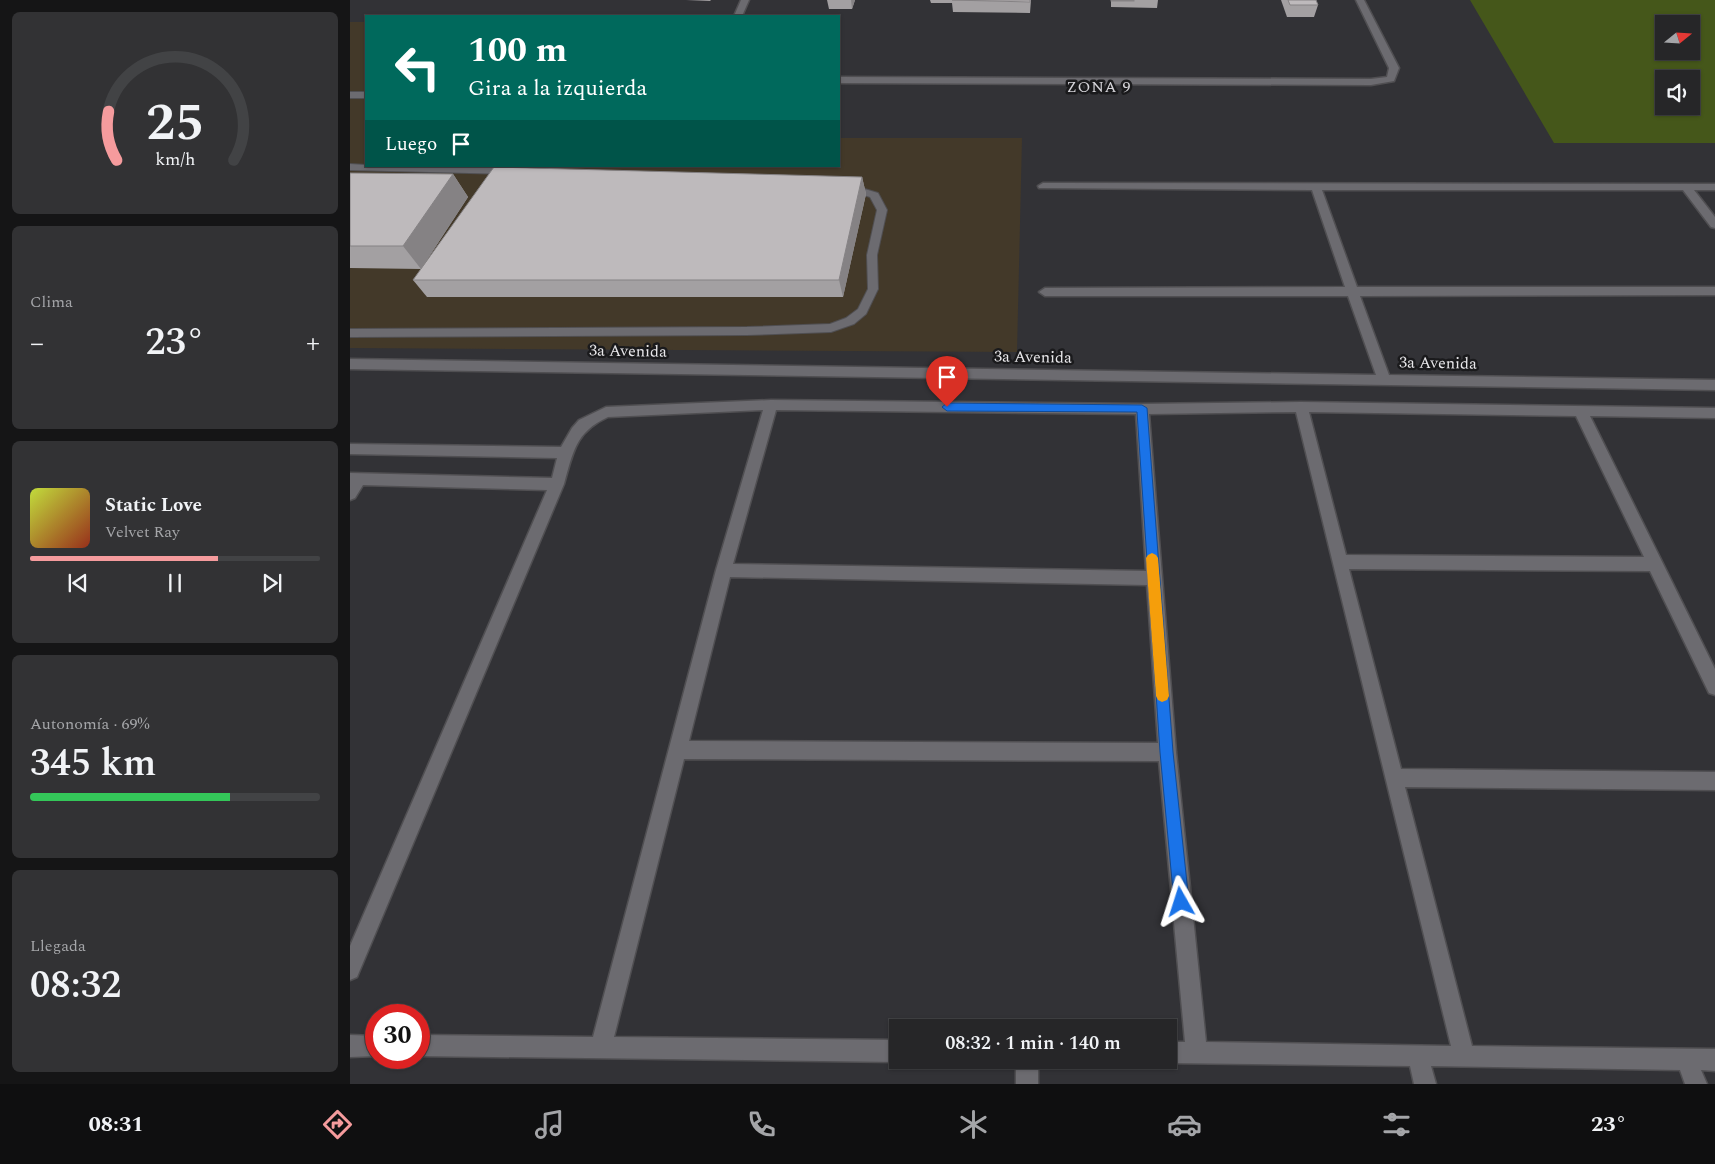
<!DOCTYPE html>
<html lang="es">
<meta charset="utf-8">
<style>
body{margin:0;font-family:Spectral,serif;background:#323234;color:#f1f3f6;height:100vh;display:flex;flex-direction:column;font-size:19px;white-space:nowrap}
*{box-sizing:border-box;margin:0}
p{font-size:16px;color:#a4a5a8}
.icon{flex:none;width:28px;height:28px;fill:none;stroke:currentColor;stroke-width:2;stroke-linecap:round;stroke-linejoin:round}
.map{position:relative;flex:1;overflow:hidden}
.details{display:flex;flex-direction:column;gap:12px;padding:12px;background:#151516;width:350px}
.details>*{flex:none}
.hud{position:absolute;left:15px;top:15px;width:475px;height:152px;border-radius:0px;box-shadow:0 1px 4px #0004,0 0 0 1px #424345;background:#00695c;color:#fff;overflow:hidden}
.needle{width:32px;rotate:72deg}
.buttons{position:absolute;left:1305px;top:15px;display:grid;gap:10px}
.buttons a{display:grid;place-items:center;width:45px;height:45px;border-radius:0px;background:#262628;box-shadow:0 1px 4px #0004,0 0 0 1px #424345;font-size:25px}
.speed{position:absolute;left:15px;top:1004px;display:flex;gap:10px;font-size:25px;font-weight:700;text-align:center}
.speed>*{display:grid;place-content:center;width:65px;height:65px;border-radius:50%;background:#262628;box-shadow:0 1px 4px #0004,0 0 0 1px #424345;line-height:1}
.speed .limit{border:8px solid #d22;background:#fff;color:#111}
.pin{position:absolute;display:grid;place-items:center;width:42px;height:42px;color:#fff;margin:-51px -21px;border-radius:50% 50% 50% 0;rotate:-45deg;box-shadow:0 0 5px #0007}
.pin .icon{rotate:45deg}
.me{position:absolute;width:55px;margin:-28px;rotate:354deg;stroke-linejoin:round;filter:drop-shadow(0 0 4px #0008)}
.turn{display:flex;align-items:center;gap:18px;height:105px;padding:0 20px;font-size:22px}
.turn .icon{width:65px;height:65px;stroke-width:2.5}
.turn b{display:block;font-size:35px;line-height:42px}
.then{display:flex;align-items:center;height:48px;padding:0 20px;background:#0003;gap:10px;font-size:19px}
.big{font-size:38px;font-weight:600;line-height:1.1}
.details .tile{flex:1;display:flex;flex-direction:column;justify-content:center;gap:8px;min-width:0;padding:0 18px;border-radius:8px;background:#323234}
.details .dial{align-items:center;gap:0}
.dial svg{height:130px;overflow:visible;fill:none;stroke:#424345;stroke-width:7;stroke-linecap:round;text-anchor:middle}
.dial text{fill:#f1f3f6;stroke:none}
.song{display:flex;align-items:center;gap:15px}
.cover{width:60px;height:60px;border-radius:8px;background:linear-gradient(135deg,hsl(70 70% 55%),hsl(10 70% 35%))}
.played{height:5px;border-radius:2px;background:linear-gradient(90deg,#f59b9d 65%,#424345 65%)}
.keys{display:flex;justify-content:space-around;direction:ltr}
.heat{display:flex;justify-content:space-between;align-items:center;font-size:28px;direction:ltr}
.charge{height:8px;border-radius:4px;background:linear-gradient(90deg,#34c759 69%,#424345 0)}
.trip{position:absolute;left:539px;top:1019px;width:288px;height:50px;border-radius:0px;background:#262628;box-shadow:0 1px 4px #0004,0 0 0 1px #424345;font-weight:600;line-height:50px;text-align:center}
.tab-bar{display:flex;height:80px;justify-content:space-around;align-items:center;background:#0f0f10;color:#a4a5a8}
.tab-bar .icon{width:35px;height:35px}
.tab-bar .selected{color:#f59b9d}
.tab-bar b{font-size:22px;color:#f1f3f6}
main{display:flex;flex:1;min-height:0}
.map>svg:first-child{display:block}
.industrial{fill:#433929}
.green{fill:#45571a;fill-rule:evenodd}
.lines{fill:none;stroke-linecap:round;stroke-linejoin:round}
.lane-casing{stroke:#504f52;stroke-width:2}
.street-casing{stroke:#504f52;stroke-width:3}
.lane{fill:#6c6b70;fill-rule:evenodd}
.street{fill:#6c6b70;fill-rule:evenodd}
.wall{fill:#a3a0a2}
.shaded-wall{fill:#858284}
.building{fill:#bebabc;stroke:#858284}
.route{fill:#1a73e8;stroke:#114b97}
.slow{fill:#f59e0b}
.labels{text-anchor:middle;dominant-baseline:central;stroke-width:5;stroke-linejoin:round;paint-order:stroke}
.far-quarter-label{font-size:16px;letter-spacing:1px;fill:#d5d4d9;stroke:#1a1a1c}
.street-label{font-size:16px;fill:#e8e7ea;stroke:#1a1a1c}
</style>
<main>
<section class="details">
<div class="tile dial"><svg viewBox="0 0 100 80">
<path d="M14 69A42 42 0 1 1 86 69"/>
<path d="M14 69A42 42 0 0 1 9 39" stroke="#f59b9d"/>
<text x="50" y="56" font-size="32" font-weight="700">25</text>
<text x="50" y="72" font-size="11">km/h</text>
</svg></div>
<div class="tile"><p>Clima</p>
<div class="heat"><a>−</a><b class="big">23°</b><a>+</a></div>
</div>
<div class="tile">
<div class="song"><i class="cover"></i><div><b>Static Love</b><p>Velvet Ray</p></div></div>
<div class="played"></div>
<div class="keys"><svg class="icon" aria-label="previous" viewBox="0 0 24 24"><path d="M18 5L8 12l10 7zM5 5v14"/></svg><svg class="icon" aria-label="pause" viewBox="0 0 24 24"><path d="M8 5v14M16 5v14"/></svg><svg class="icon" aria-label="next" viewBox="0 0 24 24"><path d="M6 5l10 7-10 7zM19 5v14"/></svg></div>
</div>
<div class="tile"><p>Autonomía · 69%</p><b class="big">345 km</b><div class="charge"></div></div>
<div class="tile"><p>Llegada</p><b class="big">08:32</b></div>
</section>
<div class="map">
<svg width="1365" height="1084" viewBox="0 0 1365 1084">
<rect width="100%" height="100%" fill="#323236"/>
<!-- industrial -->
<polygon class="industrial" points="0,22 16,22 16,166 489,166 489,138 672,138 667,352 0,348"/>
<!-- green -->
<path class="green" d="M 1120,0 L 1365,0 L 1365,143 L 1204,143 ZM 1314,24 L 1341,24 L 1341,51 L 1314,51 ZM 1314,79 L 1341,79 L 1341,106 L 1314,106 Z"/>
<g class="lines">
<defs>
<g id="lane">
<rect x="0" y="92" width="16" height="6"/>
<polygon points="0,164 16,165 16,166 159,168 164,171 159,174 0,170"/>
<polygon points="498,184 528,193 537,210 527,255 528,289 516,314 504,324 481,332 397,335 0,337 0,329 397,327 480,324 496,318 508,309 518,289 517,255 527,210 520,197 495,189 493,187"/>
</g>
<g id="street">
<polygon points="391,0 399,0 392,16 384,16"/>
<polygon points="1006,0 1014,0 1049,68 1044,81 1021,85 489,83 489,77 1021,79 1037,77 1039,68"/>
<polygon points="693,183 1365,184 1365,190 1344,190 1365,217 1365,228 1361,227 1333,190 972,190 1007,287 1365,287 1365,295 1010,296 1039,375 1365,380 1365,390 0,369 0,359 1026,375 998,296 695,296 689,292 695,288 995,287 962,190 689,188 688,186"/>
<path d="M 421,400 L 792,404 L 951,402 L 1365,408 L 1365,418 L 1240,416 L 1365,669 L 1365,695 L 1359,693 L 1300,571 L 999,569 L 1051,769 L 1365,772 L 1365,790 L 1055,787 L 1122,1046 L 1365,1049 L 1365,1071 L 1351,1070 L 1357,1084 L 1335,1084 L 1330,1070 L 1081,1066 L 1086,1084 L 1064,1084 L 1060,1066 L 818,1063 L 812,1060 L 818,1060 L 818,1042 L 835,1042 L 809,761 L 334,759 L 264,1037 L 548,1040 L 548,1060 L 552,1060 L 548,1062 L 69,1056 L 69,1035 L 243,1037 L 366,570 L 413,410 L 258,417 C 225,432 223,453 214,484 L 7,977 L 0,980 L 0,946 L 197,490 L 13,485 L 5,498 L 0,500 L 0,473 L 202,478 L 207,458 L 0,454 L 0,444 L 211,447 L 222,428 L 229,420 L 256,407 ZM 426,410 L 786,414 L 796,571 L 383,564 ZM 946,412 L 1101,1046 L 856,1042 L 826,752 L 799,414 ZM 959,412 L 1226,416 L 1294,557 L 996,555 ZM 380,577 L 797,585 L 808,743 L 339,741 Z"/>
<polygon points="0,1035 26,1036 26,1056 0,1057"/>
<rect x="666" y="1060" width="22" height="24"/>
</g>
</defs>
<!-- lane casing -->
<use href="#lane" class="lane-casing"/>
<!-- street casing -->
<use href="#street" class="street-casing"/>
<!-- lane -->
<use href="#lane" class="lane"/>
<!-- street -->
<use href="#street" class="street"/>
</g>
<!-- wall -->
<g class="wall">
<polygon points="336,0 361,0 360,1"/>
<polygon points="477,0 505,0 502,9 479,9"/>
<polygon points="580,0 681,0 680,13 603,12 602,3 581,3"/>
<polygon points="761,0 808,0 807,8 761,7"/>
<polygon points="931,0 966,0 968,5 964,17 937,17"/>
<polygon points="0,173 103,174 118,197 71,269 0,268"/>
<polygon points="512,177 516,194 493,297 77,297 63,280"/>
</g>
<!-- shaded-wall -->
<g class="shaded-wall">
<polygon points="501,0 505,0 502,9"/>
<polygon points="103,174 118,197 71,269 53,246"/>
<polygon points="512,177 516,194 493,297 489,280"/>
</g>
<!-- building -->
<g class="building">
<polygon points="602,0 680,0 680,2"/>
<rect x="761" y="0" width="23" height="1"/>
<polygon points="938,0 966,0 968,5 940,5"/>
<polygon points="144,167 512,177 489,280 63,280"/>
<polygon points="0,173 103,174 53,246 0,246"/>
</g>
<!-- route -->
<polygon class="route" points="597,403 792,405 797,408 823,752 839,902 837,907 831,909 826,907 824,902 810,752 787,412 597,411 592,407"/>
<!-- slow -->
<polygon class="slow" points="802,553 806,555 808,558 819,696 817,700 812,702 808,700 806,696 796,558 798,555"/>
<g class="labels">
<!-- far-quarter labels -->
<g class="far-quarter-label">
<text x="749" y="87">ZONA 9</text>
</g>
<!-- street labels -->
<g class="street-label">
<text transform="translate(278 351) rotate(1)">3a Avenida</text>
<text transform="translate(683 357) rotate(1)">3a Avenida</text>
<text transform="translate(1088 363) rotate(1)">3a Avenida</text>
</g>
</g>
</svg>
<div class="buttons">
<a><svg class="needle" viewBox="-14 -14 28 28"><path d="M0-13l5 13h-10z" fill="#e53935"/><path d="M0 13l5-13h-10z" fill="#a4a5a8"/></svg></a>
<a><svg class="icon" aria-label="sound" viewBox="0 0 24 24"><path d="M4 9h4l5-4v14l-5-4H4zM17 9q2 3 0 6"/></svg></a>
</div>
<div class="speed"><div class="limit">30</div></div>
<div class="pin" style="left:597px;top:407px;background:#d93025"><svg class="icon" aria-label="arrive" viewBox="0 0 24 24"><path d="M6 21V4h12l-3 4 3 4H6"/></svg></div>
<svg class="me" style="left:831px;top:902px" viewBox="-20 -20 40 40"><path d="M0-17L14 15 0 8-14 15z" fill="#1a73e8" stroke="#fff" stroke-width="4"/></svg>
<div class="trip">08:32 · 1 min · 140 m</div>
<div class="hud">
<div class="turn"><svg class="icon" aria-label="left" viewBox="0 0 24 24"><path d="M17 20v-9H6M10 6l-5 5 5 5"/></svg><div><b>100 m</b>Gira a la izquierda</div></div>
<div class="then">Luego<svg class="icon" aria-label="arrive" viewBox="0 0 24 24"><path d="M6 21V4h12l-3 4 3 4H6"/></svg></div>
</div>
</div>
</main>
<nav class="tab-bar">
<b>08:31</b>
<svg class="icon selected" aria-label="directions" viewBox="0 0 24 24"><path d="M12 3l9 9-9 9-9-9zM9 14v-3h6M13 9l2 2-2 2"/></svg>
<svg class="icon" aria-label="music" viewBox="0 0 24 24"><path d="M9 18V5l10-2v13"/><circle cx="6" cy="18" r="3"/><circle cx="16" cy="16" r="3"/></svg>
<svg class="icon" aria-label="phone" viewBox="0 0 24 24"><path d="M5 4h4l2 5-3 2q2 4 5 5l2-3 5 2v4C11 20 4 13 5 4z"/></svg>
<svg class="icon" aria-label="climate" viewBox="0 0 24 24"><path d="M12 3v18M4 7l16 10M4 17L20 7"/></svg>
<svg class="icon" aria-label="car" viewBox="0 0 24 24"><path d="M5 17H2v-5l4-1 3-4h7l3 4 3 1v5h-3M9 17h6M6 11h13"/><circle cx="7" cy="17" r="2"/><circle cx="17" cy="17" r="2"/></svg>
<svg class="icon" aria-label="filters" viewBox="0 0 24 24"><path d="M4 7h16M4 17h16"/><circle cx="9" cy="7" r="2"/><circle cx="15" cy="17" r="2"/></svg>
<b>23°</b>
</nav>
